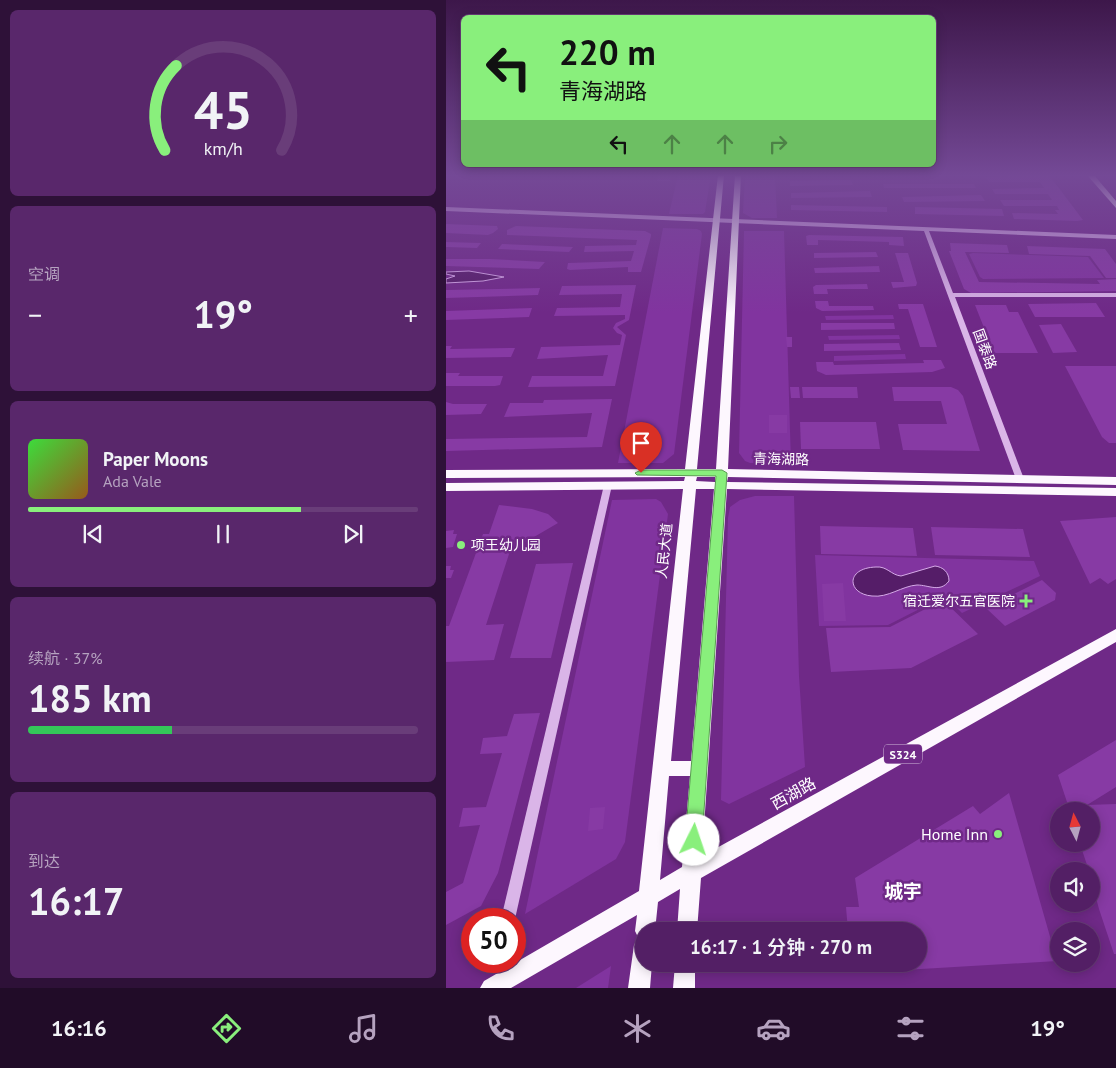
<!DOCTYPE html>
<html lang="zh">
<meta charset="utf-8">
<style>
body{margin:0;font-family:"PT Sans","Noto Sans SC",sans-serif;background:#59276b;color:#f1f3f6;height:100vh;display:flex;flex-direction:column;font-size:19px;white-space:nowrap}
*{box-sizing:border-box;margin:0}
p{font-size:16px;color:#b5a2bf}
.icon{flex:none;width:28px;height:28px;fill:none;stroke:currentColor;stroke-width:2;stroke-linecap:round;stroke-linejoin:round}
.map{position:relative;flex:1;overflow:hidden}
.panel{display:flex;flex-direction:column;gap:10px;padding:10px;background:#2e1138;width:446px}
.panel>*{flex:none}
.top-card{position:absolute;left:15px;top:15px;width:475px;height:152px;border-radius:8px;box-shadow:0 2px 12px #0003,0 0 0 1px #693d79;background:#89ef7c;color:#111;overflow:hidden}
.needle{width:32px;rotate:354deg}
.tools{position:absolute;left:604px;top:802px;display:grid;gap:10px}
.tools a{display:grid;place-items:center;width:50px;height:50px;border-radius:50%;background:#531f65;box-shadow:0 2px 12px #0003,0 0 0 1px #693d79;font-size:25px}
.speed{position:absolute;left:15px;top:908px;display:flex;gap:10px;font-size:25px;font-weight:700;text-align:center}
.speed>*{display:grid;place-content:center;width:65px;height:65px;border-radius:50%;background:#531f65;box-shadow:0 2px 12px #0003,0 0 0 1px #693d79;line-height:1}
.speed .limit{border:8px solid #d22;background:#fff;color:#111}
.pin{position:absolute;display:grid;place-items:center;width:42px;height:42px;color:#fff;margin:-51px -21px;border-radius:50% 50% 50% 0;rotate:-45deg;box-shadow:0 0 5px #0007}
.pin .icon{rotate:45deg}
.me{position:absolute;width:55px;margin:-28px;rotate:4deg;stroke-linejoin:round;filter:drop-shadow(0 0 4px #0008)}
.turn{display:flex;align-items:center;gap:18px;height:105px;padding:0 15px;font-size:22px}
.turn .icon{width:65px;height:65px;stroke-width:2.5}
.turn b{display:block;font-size:35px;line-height:42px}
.lanes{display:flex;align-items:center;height:48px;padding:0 15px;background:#0003;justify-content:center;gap:25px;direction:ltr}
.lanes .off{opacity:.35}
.big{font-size:38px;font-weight:600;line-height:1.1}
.panel .widget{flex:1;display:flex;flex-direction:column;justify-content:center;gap:8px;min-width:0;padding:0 18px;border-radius:8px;background:#59276b}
.panel .dial{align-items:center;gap:0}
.dial svg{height:130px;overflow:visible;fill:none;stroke:#693d79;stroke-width:7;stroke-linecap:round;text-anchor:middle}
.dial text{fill:#f1f3f6;stroke:none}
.song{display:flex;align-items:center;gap:15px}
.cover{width:60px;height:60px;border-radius:8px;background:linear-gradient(135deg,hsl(120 70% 55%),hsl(30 70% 35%))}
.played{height:5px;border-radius:2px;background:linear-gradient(90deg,#89ef7c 70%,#693d79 70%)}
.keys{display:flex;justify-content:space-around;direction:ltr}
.heat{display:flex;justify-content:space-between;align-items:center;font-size:28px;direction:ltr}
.charge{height:8px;border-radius:4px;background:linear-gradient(90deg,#34c759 37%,#693d79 0)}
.trip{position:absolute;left:189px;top:922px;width:292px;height:50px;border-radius:25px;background:#531f65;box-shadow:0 2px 12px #0003,0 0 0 1px #693d79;font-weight:600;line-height:50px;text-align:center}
.tabs{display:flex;height:80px;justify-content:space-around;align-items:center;background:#210c28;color:#b5a2bf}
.tabs .icon{width:35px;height:35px}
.tabs .selected{color:#89ef7c}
.tabs b{font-size:22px;color:#f1f3f6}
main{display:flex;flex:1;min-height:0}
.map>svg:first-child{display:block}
.green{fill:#81349f}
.water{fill:#551d68;stroke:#d6aae8}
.building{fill:#873aa4}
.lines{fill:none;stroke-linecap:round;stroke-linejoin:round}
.minor{fill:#dab5e8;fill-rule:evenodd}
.major{fill:#fdf7fe;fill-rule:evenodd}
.route{fill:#89ef7c;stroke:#599b51}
.poi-dot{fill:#89ef7c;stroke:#6f2987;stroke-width:2}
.labels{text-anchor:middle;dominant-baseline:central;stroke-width:5;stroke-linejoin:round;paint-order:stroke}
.shield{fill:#6f2987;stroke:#d4bfdb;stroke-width:1}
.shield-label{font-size:12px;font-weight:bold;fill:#fff}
.street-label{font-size:14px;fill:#fff;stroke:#6f2987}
.poi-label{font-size:14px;fill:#fff;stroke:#6f2987;text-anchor:start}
.near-street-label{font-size:16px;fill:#fff;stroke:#6f2987}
.near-poi-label{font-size:16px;fill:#fff;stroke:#6f2987;text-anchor:end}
.near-quarter-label{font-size:19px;font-weight:bold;fill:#fff;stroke:#6f2987}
</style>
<main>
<section class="panel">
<div class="widget dial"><svg viewBox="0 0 100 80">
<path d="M14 69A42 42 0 1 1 86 69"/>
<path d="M14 69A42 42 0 0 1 21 17" stroke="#89ef7c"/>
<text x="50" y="56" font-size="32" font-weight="700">45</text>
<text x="50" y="72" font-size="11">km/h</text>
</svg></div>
<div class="widget"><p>空调</p>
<div class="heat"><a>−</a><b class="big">19°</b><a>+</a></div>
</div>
<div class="widget">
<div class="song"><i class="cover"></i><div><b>Paper Moons</b><p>Ada Vale</p></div></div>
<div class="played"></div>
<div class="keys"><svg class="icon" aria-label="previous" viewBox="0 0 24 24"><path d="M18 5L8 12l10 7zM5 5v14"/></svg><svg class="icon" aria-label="pause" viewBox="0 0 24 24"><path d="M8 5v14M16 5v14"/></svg><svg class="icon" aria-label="next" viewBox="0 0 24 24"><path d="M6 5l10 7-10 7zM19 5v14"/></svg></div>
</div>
<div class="widget"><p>续航 · 37%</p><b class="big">185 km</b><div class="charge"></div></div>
<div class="widget"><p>到达</p><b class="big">16:17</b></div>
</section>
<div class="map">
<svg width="670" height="988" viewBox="0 0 670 988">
<rect width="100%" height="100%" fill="#6f2987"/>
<!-- green -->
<g class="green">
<polygon points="232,175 265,175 259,212 257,214 223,214"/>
<polygon points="299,175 329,175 331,218 306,218 297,213"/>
<polygon points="217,228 251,229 255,231 256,234 228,454 217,463 172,463"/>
<polygon points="298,231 338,231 345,463 304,463 299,461 293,453"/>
<polygon points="527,253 642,257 658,278 537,279 534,277 523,254"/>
<polygon points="447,315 448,319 380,320 379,316"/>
<polygon points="453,335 454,339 383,340 382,336"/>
<polygon points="459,354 460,359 388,361 388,356"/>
<polygon points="309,496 348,496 353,676 359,767 283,804 275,800 282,518 284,507 294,500"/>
<polygon points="210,499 215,502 222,514 179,842 170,859 79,914 166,500"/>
<polygon points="369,555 588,561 594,576 516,613 499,596 442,625 373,626"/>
<polygon points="165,966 162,988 130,988"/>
</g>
<!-- water -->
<g class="water">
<polygon points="23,271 58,277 37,281 0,283 0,279 9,276 0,274 0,272"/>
<path d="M 489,566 C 497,567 503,572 503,581 C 494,593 483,585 471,585 C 456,586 442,598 426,596 C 401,594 399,568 430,567 C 441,566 445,575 455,576 Z"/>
</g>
<!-- building -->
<g class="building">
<polygon points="212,175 225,175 224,181 211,181"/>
<rect x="426" y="175" width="54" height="2"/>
<polygon points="589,175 603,175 637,220 631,221 568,219 566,213 612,214 609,210 613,210 611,206 558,206 554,200 606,200 602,194 549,194 546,189 598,188 594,182 543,182 539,177 590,176"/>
<polygon points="405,180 407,185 344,186 344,181"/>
<polygon points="437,184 528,184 530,188 438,188"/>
<polygon points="424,191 426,197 345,198 345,193"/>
<polygon points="535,195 539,201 458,202 456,197"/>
<polygon points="345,205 441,207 441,212 345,210"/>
<polygon points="469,207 556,209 558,216 469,214"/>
<polygon points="0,224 51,226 52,229 47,233 42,235 0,233"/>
<polygon points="70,226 199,231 205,234 205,236 195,272 182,272 182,267 124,270 121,269 122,263 185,261 188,251 138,252 139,246 190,245 191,240 61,235 61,230"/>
<polygon points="363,235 457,237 458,246 443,245 443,242 372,240 372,245 361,245 360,236"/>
<polygon points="0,242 35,243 31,248 0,247"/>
<polygon points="504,243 561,245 563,253 519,252 533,282 654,284 651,280 670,279 670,291 525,293 518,289 503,251 505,251"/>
<polygon points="56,244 127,247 123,252 52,249"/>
<polygon points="581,246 659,249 670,264 670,278 660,278 644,256 583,254"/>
<polygon points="430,252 432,257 368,258 368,253"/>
<polygon points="449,253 462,253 471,283 470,286 447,288 445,282 458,282"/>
<polygon points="0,259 44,259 99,262 93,269 0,266"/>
<polygon points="433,266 434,272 369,273 368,268"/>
<polygon points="421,284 422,289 381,289 382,294 368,294 367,287 370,285"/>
<polygon points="190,285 183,320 171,327 180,335 169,386 82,387 86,376 157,376 162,355 91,359 95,347 174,345 176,335 171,333 167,328 170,323 179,319 179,315 108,316 111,308 174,307 176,294 113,295 116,286"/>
<polygon points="94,288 92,295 0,298 0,290"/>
<polygon points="369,301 382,301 383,306 427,306 428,310 376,311 370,308"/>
<polygon points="650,303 659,317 589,317 582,304"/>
<polygon points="452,304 477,304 491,347 474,347 462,309 453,309"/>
<polygon points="529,305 560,305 563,312 572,312 592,353 548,353"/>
<polygon points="86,308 83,317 0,320 0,311"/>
<polygon points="375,323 448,323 449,329 375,330"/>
<polygon points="615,324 631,352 607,353 593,325"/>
<polygon points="340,337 346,337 346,347 341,347"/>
<polygon points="453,343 455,350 378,351 378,344"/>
<polygon points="0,346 6,346 4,349 69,348 65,357 0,358"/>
<polygon points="477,360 495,360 499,368 486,372 380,375 371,371 370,362 387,362 388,365 478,363"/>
<polygon points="619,366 670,366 670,443 663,443 656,437"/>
<polygon points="0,373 14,373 12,376 57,376 54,385 49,386 0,386"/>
<polygon points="344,387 353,387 354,398 345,398"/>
<polygon points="356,387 411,387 412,398 357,398"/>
<polygon points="446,387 505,387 512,390 517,396 534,451 457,450 452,424 501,424 495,401 448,401"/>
<polygon points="166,399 156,447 0,451 0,439 141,437 146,413 58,417 64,403 97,403 98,400"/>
<polygon points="0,402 7,404 41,404 35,414 0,415"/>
<rect x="323" y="415" width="18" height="18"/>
<polygon points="354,422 430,422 434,449 355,449"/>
<polygon points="53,505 86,509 102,514 112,523 64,551 40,625 58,624 48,660 0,662 0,626 3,626 37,534 43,534"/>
<polygon points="670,517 670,579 662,584 654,578 644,584 614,521"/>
<polygon points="374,526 467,528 471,556 375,554"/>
<polygon points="485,527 577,529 584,557 489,555"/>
<polygon points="8,530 7,534 11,534 7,547 0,548 0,531"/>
<polygon points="127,563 105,658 64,658 90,564"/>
<polygon points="0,566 5,566 4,570 8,570 5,578 0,578"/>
<polygon points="596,580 610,593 609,600 559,626 540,608"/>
<polygon points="397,583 400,621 378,621 376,584"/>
<polygon points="497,600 532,634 465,668 385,672 380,628 444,627"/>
<polygon points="94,713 52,873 35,906 0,925 0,892 17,883 34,825 13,827 17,808 40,807 56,753 34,754 37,738 61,736 68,714"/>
<polygon points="670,740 670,787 641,805 670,804 670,954 668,954 653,909 645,879 645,871 643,871 634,844 645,844 645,811 624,811 612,775"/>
<polygon points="563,793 611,961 407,973 406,964 472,964 472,931 402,931 400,907 413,907 409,878 527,806 534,814"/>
<polygon points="159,807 157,829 142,831 144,808"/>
</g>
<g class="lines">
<!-- minor -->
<g class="minor">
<polygon points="0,207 670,235 670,239 483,231 507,293 670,293 670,297 509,297 578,479 574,482 570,479 478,231 0,211"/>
<polygon points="162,482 166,485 69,919 55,919 158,485"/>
</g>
<!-- major -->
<g class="major">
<path d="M 272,175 L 278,175 L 251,469 L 270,469 L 289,175 L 295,175 L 282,469 L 670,477 L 670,485 L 282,477 L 281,482 L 670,488 L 670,496 L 281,489 L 256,856 L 670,629 L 670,642 L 255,878 L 251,931 L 231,931 L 234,889 L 212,902 L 209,931 L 198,931 L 198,964 L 206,964 L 204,988 L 182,988 L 188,945 L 192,937 L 189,931 L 191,915 L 65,988 L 34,988 L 38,981 L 193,891 L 237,489 L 0,491 L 0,483 L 238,481 L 239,477 L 0,478 L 0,470 L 239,469 ZM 251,477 L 269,477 L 269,482 L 250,481 ZM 250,489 L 268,489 L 245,761 L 225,761 ZM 223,776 L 244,776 L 236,867 L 214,880 Z"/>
<polygon points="641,175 648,175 670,201 670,208"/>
<polygon points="229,964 249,964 249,988 227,988"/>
</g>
</g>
<!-- sky -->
<linearGradient id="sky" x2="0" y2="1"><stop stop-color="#3d174a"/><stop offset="0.56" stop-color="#744996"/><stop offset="1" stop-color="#744996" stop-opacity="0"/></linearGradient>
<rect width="670" height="313" fill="url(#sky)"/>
<!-- route -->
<polygon class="route" points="195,470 276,470 281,473 256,840 254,846 248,848 242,846 239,840 270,476 191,475 189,473"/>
<!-- markers -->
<g class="poi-dot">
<circle cx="15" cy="545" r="5"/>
<path d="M577.5 593.5h5v5h5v5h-5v5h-5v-5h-5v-5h5z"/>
<circle cx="552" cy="834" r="5"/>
</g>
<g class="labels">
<!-- shield labels -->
<rect class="shield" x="438" y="744.5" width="38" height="19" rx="4"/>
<g class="shield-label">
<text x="457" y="754">S324</text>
</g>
<!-- street labels -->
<g class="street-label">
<text transform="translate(539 349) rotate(70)">国泰路</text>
<text transform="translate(335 459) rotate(1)">青海湖路</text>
<text transform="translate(218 551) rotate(-84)">人民大道</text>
</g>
<!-- poi labels -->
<g class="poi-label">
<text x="25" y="545">项王幼儿园</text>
<text x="569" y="601" text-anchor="end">宿迁爱尔五官医院</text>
</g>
<!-- near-street labels -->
<g class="near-street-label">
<text transform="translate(347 793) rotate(-29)">西湖路</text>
</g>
<!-- near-poi labels -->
<g class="near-poi-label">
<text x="542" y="834">Home Inn</text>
</g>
<!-- near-quarter labels -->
<g class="near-quarter-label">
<text x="457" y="891">城宇</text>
</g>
</g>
</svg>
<div class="tools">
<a><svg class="needle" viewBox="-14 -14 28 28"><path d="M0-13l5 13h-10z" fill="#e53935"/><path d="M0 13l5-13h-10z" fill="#b5a2bf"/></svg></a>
<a><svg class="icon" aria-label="sound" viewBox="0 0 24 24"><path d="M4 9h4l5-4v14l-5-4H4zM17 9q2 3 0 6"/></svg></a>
<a><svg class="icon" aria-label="layers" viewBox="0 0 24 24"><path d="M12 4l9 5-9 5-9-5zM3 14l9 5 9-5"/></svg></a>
</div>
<div class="speed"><div class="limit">50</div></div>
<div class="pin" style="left:195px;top:473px;background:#d93025"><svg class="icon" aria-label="arrive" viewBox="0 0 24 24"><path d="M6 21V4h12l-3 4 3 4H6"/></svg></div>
<svg class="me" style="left:248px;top:840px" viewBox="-20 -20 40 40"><circle r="19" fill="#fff"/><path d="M0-13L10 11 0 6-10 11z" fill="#89ef7c"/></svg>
<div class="trip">16:17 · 1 分钟 · 270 m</div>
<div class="top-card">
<div class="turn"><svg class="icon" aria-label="left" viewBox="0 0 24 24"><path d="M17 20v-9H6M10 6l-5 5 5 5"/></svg><div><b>220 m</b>青海湖路</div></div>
<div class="lanes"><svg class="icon" aria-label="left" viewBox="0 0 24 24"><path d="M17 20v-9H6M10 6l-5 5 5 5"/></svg><svg class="icon off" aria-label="ahead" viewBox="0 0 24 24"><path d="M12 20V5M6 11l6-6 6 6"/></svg><svg class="icon off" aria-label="ahead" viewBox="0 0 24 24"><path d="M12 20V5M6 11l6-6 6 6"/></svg><svg class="icon off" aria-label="right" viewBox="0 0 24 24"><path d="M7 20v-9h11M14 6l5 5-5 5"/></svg></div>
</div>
</div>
</main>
<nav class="tabs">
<b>16:16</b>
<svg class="icon selected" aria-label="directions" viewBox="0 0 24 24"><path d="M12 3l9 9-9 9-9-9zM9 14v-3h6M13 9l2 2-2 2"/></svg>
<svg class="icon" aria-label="music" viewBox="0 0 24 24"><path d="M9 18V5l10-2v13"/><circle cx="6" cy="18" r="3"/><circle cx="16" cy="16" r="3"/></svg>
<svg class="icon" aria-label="phone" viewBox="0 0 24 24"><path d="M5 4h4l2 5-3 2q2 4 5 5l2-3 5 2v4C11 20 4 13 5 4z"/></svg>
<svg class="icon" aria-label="climate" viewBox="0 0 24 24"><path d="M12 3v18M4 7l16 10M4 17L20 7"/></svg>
<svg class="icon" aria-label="car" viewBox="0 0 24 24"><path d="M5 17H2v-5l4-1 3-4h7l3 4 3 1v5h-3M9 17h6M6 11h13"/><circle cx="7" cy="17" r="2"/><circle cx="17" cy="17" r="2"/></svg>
<svg class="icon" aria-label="filters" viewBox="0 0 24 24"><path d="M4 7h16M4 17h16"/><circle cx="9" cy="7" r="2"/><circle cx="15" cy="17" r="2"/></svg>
<b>19°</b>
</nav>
